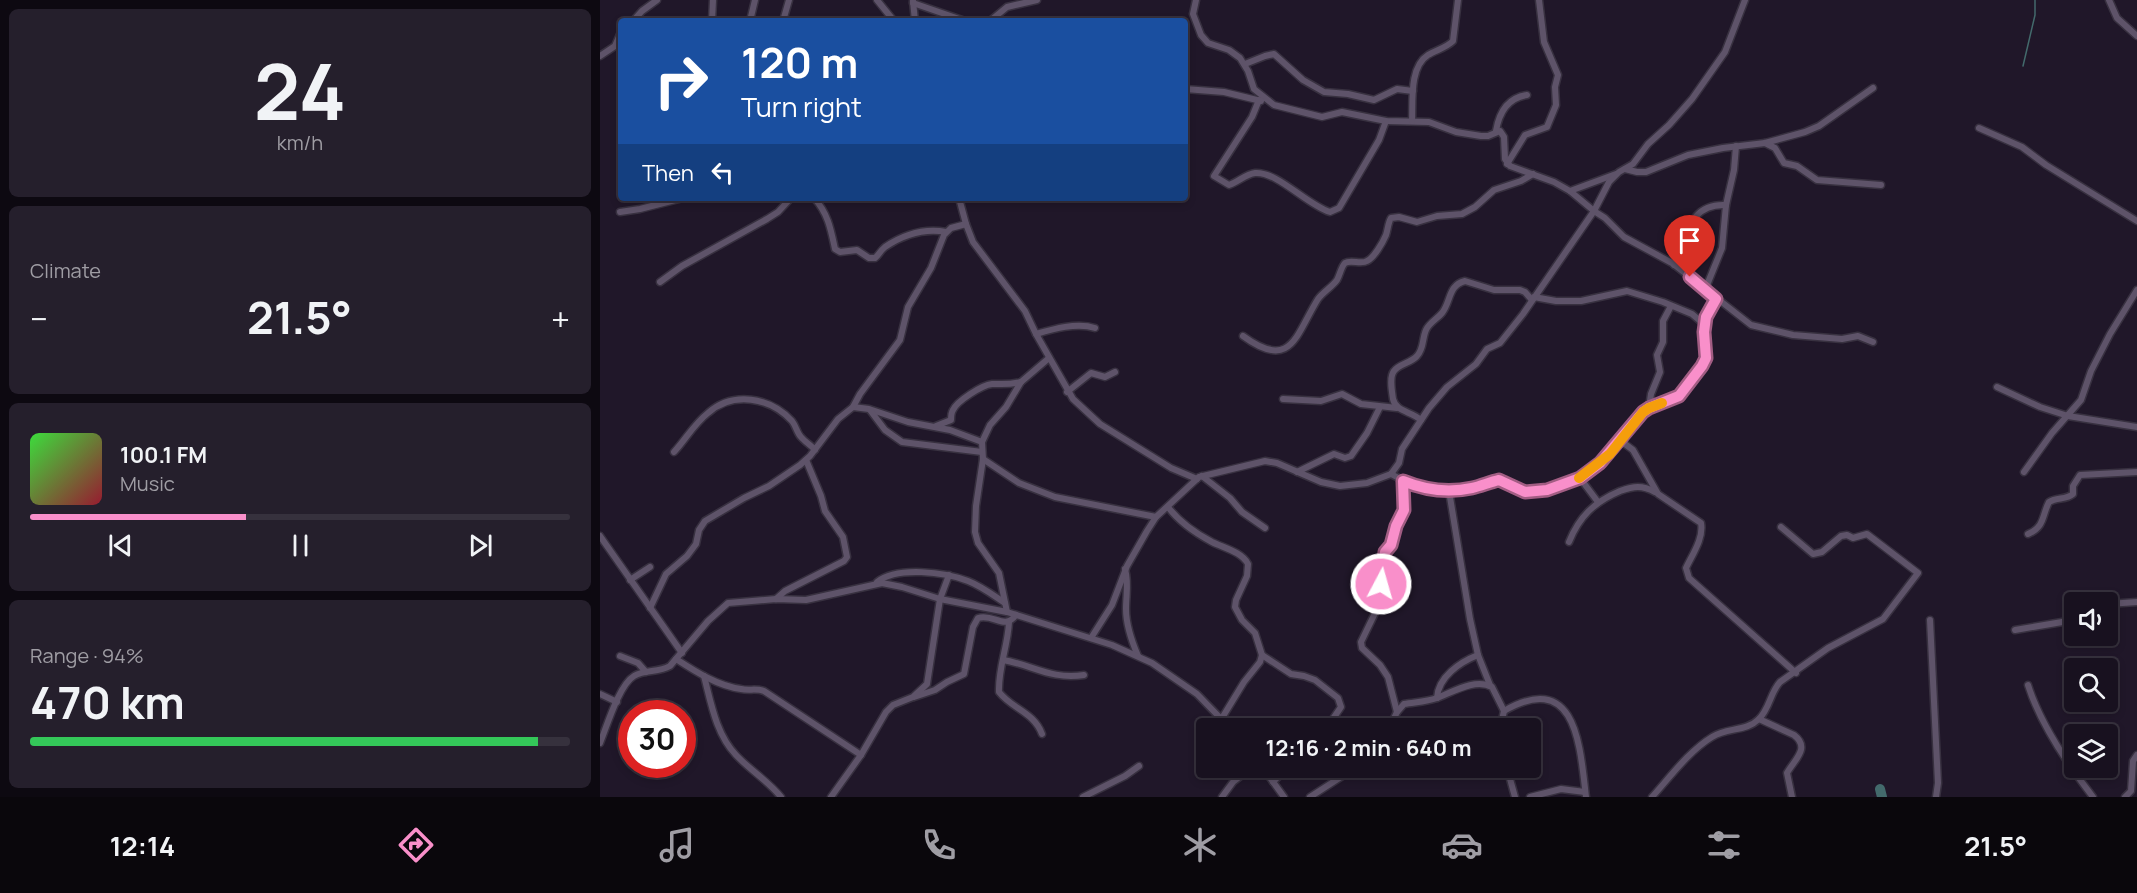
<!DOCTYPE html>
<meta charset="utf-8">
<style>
body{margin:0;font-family:Manrope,sans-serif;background:#251f2c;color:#f1f3f6;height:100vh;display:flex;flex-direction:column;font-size:22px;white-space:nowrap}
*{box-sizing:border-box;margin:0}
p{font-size:20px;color:#9f9da4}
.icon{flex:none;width:33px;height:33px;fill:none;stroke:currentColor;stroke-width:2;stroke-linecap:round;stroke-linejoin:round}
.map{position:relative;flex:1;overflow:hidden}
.side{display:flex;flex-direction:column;gap:9px;padding:9px;background:#0d0911;width:600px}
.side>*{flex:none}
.top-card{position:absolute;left:18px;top:18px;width:570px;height:183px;border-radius:6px;box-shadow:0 3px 9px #0003,0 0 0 2px #36313d;background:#1a4fa0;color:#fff;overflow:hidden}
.controls{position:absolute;left:1464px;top:592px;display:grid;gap:12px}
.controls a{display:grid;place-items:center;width:54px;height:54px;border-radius:6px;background:#18111f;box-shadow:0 3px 9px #0003,0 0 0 2px #36313d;font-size:30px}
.speed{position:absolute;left:18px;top:700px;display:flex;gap:12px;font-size:30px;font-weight:700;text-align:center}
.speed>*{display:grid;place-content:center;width:78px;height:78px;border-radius:50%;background:#18111f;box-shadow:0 3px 9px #0003,0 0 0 2px #36313d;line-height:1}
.speed .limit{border:9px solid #d22;background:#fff;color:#111}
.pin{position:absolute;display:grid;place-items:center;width:51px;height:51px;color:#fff;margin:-62px -26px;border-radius:50% 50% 50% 0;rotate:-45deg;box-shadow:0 0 6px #0007}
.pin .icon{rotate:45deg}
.me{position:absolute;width:66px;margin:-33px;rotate:6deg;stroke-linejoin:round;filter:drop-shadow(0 0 4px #0008)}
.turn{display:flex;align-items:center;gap:21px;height:126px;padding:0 24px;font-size:27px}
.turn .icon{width:78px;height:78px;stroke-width:2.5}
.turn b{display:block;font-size:42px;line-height:51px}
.then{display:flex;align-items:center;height:57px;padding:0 24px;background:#0003;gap:12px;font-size:22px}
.big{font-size:45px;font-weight:700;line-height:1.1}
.side .widget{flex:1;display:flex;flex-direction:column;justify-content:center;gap:9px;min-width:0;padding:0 21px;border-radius:9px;background:#251f2c}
.side .dial{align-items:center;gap:0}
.dial b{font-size:78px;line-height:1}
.song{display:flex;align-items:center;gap:18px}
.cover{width:72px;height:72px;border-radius:9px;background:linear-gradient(135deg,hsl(120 70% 55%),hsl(350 70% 35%))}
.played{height:6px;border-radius:3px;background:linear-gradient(90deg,#f98fca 40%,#36313d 40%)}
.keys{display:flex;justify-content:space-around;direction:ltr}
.heat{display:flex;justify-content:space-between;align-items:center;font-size:33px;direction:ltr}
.charge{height:9px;border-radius:4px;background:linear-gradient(90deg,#34c759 94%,#36313d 0)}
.trip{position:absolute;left:596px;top:718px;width:345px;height:60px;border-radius:6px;background:#18111f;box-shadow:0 3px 9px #0003,0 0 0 2px #36313d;font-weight:700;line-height:60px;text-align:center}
.tab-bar{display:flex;height:96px;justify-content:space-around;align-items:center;background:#0a070c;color:#9f9da4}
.tab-bar .icon{width:42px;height:42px}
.tab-bar .selected{color:#f98fca}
.tab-bar b{font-size:27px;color:#f1f3f6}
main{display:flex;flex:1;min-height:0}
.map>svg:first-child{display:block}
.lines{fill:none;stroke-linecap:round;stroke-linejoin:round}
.stream{stroke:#436a6c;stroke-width:1.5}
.river{stroke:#436a6c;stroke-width:10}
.street-casing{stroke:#383140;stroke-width:9}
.street{stroke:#5e5369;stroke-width:6}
.route-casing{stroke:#a25d83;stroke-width:15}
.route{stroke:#f98fca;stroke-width:10}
.slow{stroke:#f59e0b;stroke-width:10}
</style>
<main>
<section class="side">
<div class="widget dial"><b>24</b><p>km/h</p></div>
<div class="widget"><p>Climate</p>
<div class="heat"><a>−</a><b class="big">21.5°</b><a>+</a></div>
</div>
<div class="widget">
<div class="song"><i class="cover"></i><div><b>100.1 FM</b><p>Music</p></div></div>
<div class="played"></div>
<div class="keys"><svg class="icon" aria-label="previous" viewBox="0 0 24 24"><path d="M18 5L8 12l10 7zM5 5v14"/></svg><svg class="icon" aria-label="pause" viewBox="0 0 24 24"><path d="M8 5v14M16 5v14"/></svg><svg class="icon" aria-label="next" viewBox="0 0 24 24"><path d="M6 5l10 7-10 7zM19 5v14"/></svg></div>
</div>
<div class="widget"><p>Range · 94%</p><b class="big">470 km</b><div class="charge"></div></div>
</section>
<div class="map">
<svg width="1537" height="797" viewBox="0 0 1537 797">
<rect width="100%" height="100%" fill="#201729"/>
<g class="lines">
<!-- stream -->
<polyline class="stream" points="1423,66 1435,15 1435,0"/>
<!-- river -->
<polyline class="river" points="1280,789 1282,797"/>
<defs>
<g id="street">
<polyline points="277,0 294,21"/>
<polyline points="596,0 593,14 601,35 608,43 629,50 640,58 648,71 654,89 674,105 722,117 742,112 786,121 829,122 856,132 881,136 888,136 900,131 904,137 905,159 910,166 954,182 970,191 994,211 1005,218 1024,237 1072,263 1151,325 1193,335 1242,339 1258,336 1273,342"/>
<polyline points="1509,0 1517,18 1537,36"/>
<polyline points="313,1 315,21"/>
<polyline points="313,3 365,21"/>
<polyline points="33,21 42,11 57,0"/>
<polyline points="112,21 113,0"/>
<polyline points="150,21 155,0"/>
<polyline points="183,21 189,0"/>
<polyline points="390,21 407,7 437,0"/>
<polyline points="0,56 15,46 21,32"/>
<polyline points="645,64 665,56 674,54 703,80 724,92 748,94 774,100 797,89 813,91"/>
<polyline points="585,89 624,92 661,101"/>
<path d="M 659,100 L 652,117 L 614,176 L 629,185 C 638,182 646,174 655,173 C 677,171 707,205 730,212 L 739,208 L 742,203 L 779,140 L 786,121"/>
<path d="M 812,121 C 813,102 809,67 828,55 C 836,50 846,48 853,41 L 858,0"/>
<polyline points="1379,128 1422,147 1446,165 1537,221"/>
<path d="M 896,131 C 899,113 907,98 927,95"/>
<polyline points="1165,143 1175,148 1184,163 1197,166 1217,180 1281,185"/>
<polyline points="907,164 925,135 947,127 956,105 955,87 958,75 944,42 939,0"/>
<polyline points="1025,169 1037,172 1046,172 1088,155 1123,148 1165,143 1205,132 1219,126 1273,88"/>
<polyline points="970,191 1016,174"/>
<path d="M 214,198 C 228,213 231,230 235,249 L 240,252 L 257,250 L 269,258 L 275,258 C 279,255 280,251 285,247 C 303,235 324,228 346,232"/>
<polyline points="359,198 366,224 373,242 425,311 436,334 473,399 500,424 571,468 597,479"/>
<polyline points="20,212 40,209 83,198"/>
<path d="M 1074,265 C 1088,239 1087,203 1126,205"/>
<polyline points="60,282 82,266 167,219 178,212 191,198"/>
<polyline points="1105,290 1122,248 1126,205 1134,170 1136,146"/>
<polyline points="934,297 956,301 981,301 1027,291 1063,302 1092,314 1105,325"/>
<path d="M 436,334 C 453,329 477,322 495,328"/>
<path d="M 643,336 C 692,372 696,334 718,299 C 723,292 732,287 737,280 C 740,275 741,267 745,263 C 751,259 761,265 767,261 C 774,258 783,242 786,235 C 788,229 788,223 791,218 L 799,217 L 817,222 L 837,216 L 862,214 L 875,207 L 894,190 L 921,181 L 933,174"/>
<polyline points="1397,387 1440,407 1468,416 1537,427"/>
<polyline points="467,392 491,373 505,377 515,372"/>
<polyline points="683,399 721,401 742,394 761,404 797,408"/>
<polyline points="253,407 269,409 308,422 350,430 382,442"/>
<polyline points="1049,408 1051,394 1060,372 1057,355 1063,342 1063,321 1071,306"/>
<polyline points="270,410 285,430 302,442 382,452"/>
<path d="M 821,420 C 811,411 796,412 793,399 C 792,392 789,377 794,371 C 799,364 811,363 817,356 C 824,349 822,339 826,330 C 829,323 837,319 842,313 C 851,302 848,285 865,281 L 894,290 L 920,290 L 925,292 L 932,300"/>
<path d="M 336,426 L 351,420 C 351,416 351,413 353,410 C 357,401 382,385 392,384 C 404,384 409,385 421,382"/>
<path d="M 1021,441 L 1033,450 L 1058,494 L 1101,523 C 1104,538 1092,555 1086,568 L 1089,578 L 1196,673"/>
<path d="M 74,452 C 86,439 94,424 108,413 C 133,391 170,397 192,421 C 196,426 197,433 201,437 C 205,442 211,445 215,450"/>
<polyline points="383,459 419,483 455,497 556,517"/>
<polyline points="697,472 734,454 745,458 751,456 767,433 780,407"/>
<polyline points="1424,472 1452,433 1481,400 1491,371 1510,334 1537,290"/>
<path d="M 791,474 C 816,488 843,494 871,488 C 881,486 890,482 899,480 L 918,490 L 925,492 L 947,490 L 973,481 L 1000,463 L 1043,412 L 1049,408 L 1082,394 L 1103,366 L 1106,358 L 1104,332 L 1106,317 L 1116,299"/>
<polyline points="602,476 630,498 642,512 665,528"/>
<polyline points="980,478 998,502"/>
<polyline points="849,491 870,619 878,655 890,685"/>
<path d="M 568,507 C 580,523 595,533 612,542 C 624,548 642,552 648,564 L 647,576 L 636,600 L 635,607 L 642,620 L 655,633 L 662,655 L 660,662 L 644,682 L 622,718"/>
<path d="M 1428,534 C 1445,527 1442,515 1449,502 C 1457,497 1466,500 1473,494 L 1473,486 L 1480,475 L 1537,472"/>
<polyline points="0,536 82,653"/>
<path d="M 969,542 C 979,517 994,502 1020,491 C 1034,486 1042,485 1055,492"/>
<path d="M 525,569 C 529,583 526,595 526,609 C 526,624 532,642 538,656"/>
<polyline points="30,580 50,567"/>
<path d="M 277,582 C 297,566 345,572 368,581 C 381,586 393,595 405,603"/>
<polyline points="176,599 185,591 244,561 247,557 243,537 225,511 221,496 206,460"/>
<polyline points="1508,604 1537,602"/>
<polyline points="50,608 66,574 87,556 96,544 99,530 105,521 144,498 169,486 200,465 210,456 238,419 253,407 260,394 300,340 308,307 331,268 344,235 351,228 366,224"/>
<polyline points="407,612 399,573 378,543 375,532 376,506 383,459 382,442 390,425 406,407 421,382 449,358"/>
<polyline points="1330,620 1338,783 1336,797"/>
<path d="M 409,622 C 408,646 398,668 399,692 C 412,709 434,712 442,734"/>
<polyline points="1415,630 1474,620"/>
<polyline points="491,638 512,605 527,566 547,531 556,517 599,477 665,461 677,463 721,482 740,486 767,483 791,474 799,463 802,449 829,408 847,387 876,364 887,349 900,343 923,314 994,211 1009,182 1019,172 1033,164 1048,144 1069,125 1092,99 1125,52 1145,0"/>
<polyline points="662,655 691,674 704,676 715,680 738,698 741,707 726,729"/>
<polyline points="20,656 38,663 46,672"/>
<path d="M 76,659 C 96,672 118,686 141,689 C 149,691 156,688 164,691 L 261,755"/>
<path d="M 403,660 C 433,665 451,680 484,675"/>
<path d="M 104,676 C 111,703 116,734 136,755 C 150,770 168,781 181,797"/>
<path d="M 1428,685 C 1440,723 1469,766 1493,797"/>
<polyline points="0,694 17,702"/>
<path d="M 314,697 L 335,690 L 347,682 L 364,674 L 373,627 L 378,618 C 394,613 404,631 416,615"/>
<path d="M 837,698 C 838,677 860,662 878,655"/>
<path d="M 904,711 C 977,669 980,747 986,797"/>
<polyline points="797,712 788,677 780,665 762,648 761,642 777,609 785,552 791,545 796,526 804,510 803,481"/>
<path d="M 1159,719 L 1194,735 C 1211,748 1194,760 1187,773 L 1192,797"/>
<path d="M 789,729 L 797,712 L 804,704 C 815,702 826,702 837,698 C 853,692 875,678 892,687 L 904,711 L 900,729"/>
<path d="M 0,743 C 7,726 19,685 34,676 C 45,669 58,673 70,666 L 108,621 L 128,603 L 176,599 L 206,600 L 282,583 L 302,587 L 340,599 L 407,612 L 512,645 L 552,663 L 597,694 L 631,729"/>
<polyline points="663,768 684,797"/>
<polyline points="907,768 915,797"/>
<polyline points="673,782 687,768"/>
<polyline points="231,797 261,755 286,712 293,705 313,697 327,684 340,599 349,575"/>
<polyline points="483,797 525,776 539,766"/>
<polyline points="622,797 633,782 651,768"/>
<polyline points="710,797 744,775 751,768"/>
<polyline points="930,797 961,789 985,792"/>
<path d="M 1052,797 C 1070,777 1089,751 1112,737 C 1127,727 1146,732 1159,719 C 1170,708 1170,693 1180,682 L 1228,648 L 1283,619 L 1318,573 L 1267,534 L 1253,538 L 1247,535 L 1241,536 L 1222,552 L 1213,554 L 1181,527"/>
<polyline points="1525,797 1531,791 1533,761 1537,755"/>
</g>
</defs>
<!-- street casing -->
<use href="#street" class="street-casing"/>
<!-- street -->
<use href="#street" class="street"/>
</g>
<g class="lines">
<defs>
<path id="route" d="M 781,584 L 785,552 L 791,545 L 796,526 L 804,510 L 803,481 C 825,490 849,493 872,488 C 881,486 890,482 899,480 L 925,492 L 947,490 L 980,478 L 1000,463 L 1043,412 L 1049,408 L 1079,396 L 1102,366 L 1106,358 L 1104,332 L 1106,317 L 1116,299 L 1090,277"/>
</defs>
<!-- route casing -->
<use href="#route" class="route-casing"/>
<!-- route -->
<use href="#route" class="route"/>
<!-- slow -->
<polyline class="slow" points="979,478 1010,454 1043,412 1049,408 1062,403"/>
</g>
</svg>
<div class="controls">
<a><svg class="icon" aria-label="sound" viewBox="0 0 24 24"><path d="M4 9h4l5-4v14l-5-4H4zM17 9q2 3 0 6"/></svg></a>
<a><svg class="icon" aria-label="search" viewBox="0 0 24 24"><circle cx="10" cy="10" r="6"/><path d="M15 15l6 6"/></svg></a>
<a><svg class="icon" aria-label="layers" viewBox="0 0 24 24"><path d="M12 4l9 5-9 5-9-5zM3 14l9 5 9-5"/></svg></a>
</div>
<div class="speed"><div class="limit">30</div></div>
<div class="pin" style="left:1090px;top:277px;background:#d93025"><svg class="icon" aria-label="arrive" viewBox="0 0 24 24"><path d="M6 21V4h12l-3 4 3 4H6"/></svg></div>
<svg class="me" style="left:781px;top:584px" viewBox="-20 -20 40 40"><circle r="17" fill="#f98fca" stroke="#fff" stroke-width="3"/><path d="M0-11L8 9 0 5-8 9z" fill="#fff"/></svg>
<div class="trip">12:16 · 2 min · 640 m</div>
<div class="top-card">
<div class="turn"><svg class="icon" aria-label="right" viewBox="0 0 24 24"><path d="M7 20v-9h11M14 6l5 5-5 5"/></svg><div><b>120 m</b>Turn right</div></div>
<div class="then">Then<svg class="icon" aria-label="left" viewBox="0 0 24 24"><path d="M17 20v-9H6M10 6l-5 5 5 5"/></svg></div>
</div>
</div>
</main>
<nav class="tab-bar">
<b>12:14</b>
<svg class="icon selected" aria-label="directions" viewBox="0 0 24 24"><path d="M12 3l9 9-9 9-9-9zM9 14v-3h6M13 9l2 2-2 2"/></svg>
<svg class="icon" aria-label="music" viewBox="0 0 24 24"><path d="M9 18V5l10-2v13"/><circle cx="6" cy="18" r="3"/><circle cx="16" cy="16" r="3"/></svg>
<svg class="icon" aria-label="phone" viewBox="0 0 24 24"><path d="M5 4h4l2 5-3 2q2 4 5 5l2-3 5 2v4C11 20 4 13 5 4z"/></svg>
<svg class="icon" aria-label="climate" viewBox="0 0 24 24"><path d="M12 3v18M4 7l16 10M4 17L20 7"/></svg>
<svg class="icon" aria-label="car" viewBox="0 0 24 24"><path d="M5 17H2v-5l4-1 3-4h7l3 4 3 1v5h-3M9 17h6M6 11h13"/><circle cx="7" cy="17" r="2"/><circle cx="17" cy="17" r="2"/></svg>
<svg class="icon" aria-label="filters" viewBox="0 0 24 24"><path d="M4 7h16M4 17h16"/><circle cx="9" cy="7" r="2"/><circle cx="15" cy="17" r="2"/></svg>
<b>21.5°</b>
</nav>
